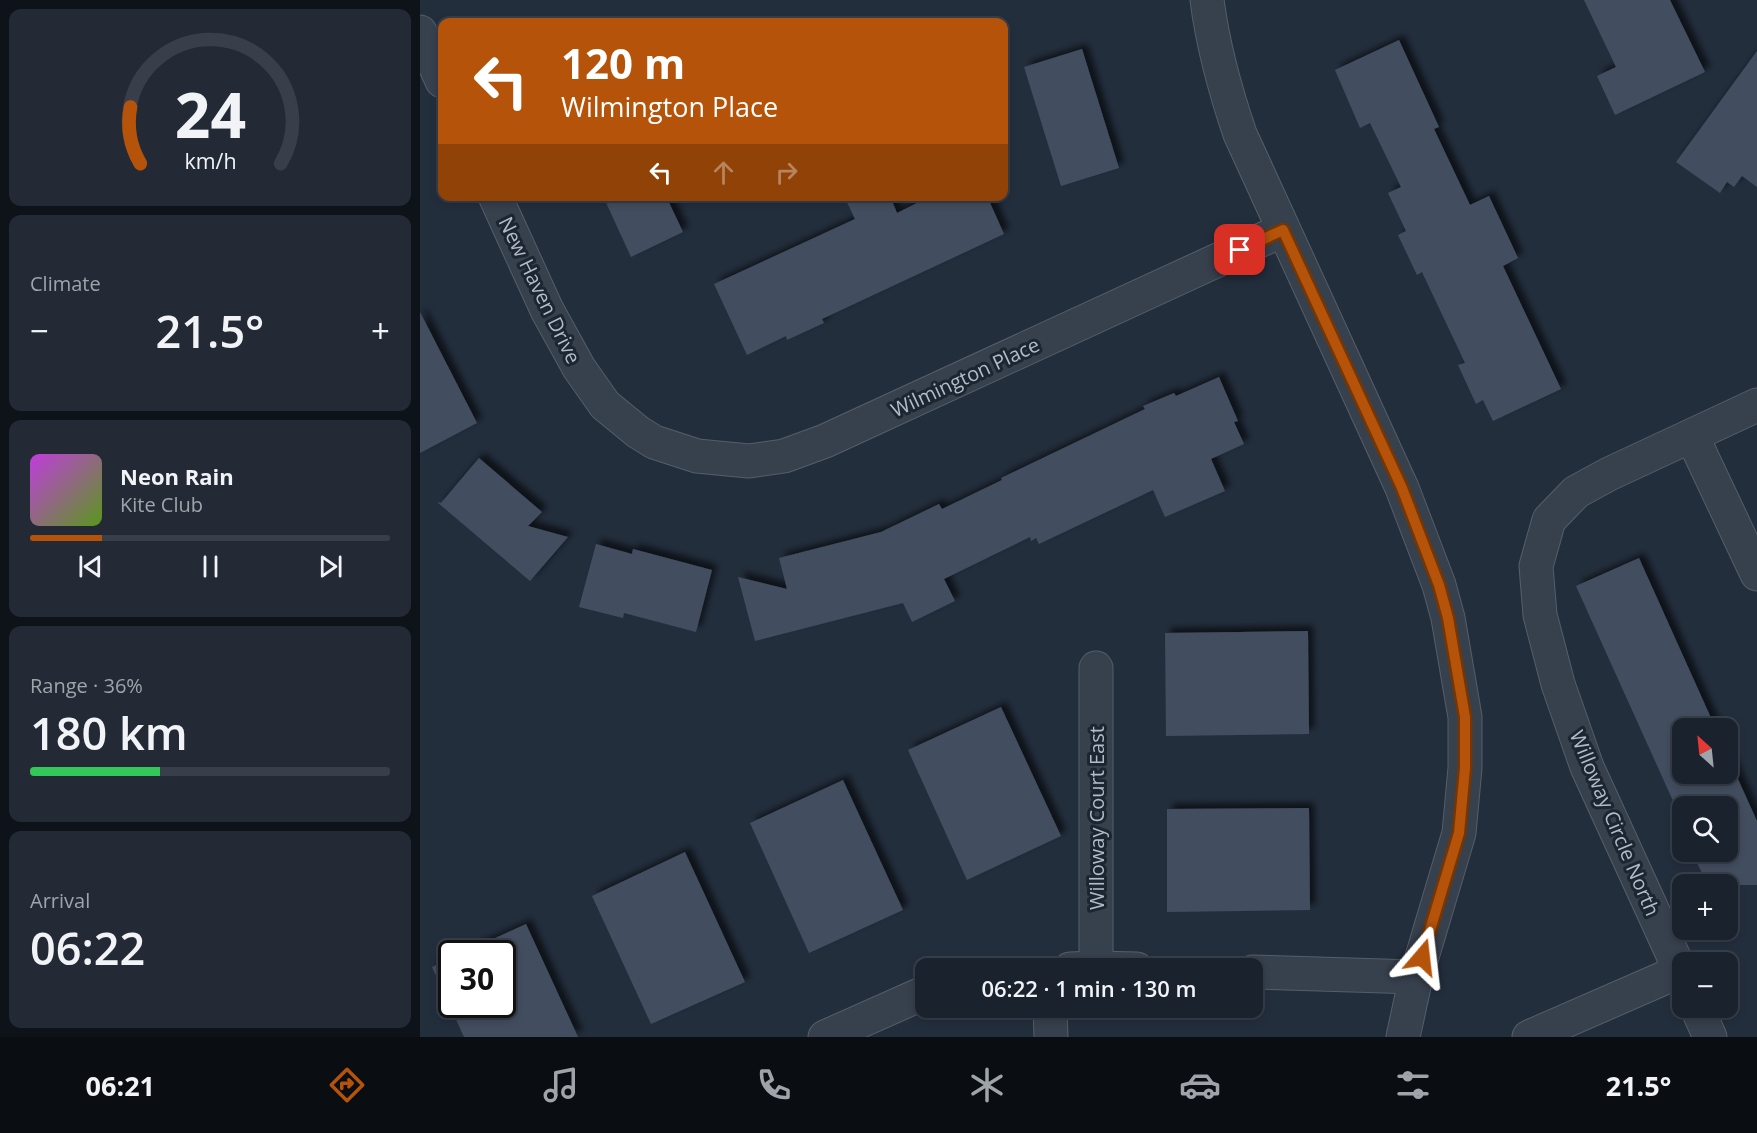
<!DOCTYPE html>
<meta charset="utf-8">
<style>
body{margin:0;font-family:"Open Sans",sans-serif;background:#232a36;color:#f1f3f6;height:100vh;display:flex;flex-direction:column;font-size:22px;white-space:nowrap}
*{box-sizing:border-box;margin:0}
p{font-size:20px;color:#9fa4aa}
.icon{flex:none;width:33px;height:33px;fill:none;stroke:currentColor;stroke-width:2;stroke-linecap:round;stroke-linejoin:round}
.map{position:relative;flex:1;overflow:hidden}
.side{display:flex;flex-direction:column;gap:9px;padding:9px;background:#0e1319;width:420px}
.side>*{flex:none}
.guide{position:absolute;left:18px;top:18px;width:570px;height:183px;border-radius:12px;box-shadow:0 3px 9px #0003,0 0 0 2px #383f4a;background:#b45309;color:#fff;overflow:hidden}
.needle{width:39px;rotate:333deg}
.tools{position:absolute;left:1252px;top:718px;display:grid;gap:12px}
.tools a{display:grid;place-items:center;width:66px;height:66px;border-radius:12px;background:#1a222e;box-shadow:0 3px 9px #0003,0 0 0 2px #383f4a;font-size:30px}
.speed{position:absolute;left:18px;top:940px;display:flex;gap:12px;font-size:30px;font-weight:700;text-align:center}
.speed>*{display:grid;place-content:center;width:78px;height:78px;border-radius:50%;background:#1a222e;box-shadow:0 3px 9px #0003,0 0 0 2px #383f4a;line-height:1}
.speed .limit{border:3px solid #111;border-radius:9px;background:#fff;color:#111}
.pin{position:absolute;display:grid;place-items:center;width:51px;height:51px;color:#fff;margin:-26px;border-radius:12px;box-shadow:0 3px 9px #0006}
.me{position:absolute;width:66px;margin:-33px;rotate:17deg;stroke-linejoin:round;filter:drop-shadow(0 0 4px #0008)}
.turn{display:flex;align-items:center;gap:21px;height:126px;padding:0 24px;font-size:27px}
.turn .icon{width:78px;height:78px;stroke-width:2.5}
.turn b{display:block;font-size:42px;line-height:51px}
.lanes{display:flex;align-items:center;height:57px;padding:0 24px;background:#0003;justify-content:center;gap:30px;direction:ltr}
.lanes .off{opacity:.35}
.big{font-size:45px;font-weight:600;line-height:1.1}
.side .widget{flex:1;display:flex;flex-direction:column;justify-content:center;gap:9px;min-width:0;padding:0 21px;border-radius:12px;background:#232a36}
.side .dial{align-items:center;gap:0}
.dial svg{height:156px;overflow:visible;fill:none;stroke:#383f4a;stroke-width:7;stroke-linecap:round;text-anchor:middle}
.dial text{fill:#f1f3f6;stroke:none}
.song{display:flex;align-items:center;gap:18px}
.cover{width:72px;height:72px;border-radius:9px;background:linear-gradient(135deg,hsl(290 70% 55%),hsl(90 70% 35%))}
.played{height:6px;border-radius:3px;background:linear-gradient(90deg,#b45309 20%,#383f4a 20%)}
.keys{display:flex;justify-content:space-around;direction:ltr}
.heat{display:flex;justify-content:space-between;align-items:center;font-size:33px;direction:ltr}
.charge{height:9px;border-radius:4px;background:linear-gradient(90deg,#34c759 36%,#383f4a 0)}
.trip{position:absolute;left:495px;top:958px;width:348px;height:60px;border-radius:12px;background:#1a222e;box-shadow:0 3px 9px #0003,0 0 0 2px #383f4a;font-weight:600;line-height:60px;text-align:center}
.menu{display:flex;height:96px;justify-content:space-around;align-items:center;background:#0a0e12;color:#9fa4aa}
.menu .icon{width:42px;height:42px}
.menu .current{color:#b45309}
.menu b{font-size:27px;color:#f1f3f6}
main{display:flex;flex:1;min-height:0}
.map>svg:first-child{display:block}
.building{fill:#424e5f;filter:url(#shadow)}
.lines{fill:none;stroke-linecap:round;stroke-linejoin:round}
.minor-casing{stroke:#555e6b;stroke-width:35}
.minor{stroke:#37404d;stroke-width:33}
.route-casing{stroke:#753606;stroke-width:15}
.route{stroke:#b45309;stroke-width:10}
.labels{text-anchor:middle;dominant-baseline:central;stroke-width:6;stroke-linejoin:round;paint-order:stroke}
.street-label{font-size:20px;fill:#b3bbc8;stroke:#1c2532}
</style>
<main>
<section class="side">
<div class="widget dial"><svg viewBox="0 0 100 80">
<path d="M14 69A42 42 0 1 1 86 69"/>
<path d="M14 69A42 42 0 0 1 9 40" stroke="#b45309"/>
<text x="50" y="56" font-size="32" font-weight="700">24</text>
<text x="50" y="72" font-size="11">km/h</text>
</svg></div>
<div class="widget"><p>Climate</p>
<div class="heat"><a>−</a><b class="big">21.5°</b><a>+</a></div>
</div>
<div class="widget">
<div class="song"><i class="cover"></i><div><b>Neon Rain</b><p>Kite Club</p></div></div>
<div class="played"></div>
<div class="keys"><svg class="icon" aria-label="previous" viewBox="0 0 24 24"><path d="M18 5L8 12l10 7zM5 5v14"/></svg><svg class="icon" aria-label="pause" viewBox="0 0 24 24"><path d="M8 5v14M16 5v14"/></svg><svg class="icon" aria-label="next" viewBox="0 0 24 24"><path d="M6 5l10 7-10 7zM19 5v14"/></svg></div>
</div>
<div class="widget"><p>Range · 36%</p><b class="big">180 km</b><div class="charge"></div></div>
<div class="widget"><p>Arrival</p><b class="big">06:22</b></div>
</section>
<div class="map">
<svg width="1337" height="1037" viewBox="0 0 1337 1037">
<defs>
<filter id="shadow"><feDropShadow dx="5.5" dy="-5.5" stdDeviation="3" flood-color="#0009"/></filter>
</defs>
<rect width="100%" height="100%" fill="#232e3d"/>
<!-- building -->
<g class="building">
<polygon points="1164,0 1250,0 1285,72 1195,115 1177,76 1196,67"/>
<polygon points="979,40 1019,127 1014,129 1050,205 1069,196 1098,258 1083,266 1141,389 1073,421 1063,400 1056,404 1038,365 1045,363 1002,272 997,275 978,235 986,231 968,193 981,187 950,123 940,128 915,70"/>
<polygon points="662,49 699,168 641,186 604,67"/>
<polygon points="1337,51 1337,187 1322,176 1314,187 1307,182 1300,193 1256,162"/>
<polygon points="183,196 246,196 263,232 211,257"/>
<polygon points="424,196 470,196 477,213 511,196 567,196 584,234 402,319 404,323 367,340 366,336 327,355 294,284 435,219"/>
<polygon points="0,312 57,423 0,453"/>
<polygon points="799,377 818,421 814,422 824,444 791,459 805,491 745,517 733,490 619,544 616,538 611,541 610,537 524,579 535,601 492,622 483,603 335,641 318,577 367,589 359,558 461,532 519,504 522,509 582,480 581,478 725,409 723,406 754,393 756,396"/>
<polygon points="59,458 122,512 108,526 148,537 110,581 17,502 21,503"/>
<polygon points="176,544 212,554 213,549 292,570 276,632 204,613 203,618 159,607"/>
<polygon points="1219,558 1296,729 1263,729 1263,774 1308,774 1308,757 1337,821 1337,885 1288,885 1276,861 1279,859 1276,852 1308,852 1308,807 1263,807 1263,823 1156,586"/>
<polygon points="888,631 889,734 746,736 745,633"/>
<polygon points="581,707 641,836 547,880 488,750"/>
<polygon points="423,780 483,910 389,953 330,823"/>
<polygon points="889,808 890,910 747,912 747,809"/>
<polygon points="265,852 325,982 231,1024 172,896"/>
<polygon points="106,924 158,1037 44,1037 12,967 32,958 32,1005 82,1005 82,954 40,954"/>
</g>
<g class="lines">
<defs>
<g id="minor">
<path d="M 787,0 C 793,46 805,90 820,134 L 982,488 L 1019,585 L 1028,618 L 1045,717 L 1045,768 L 1039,833 L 996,977 L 983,1037"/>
<polyline points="0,32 22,81"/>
<polyline points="75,196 127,310 159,368 185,405 218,432 234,442 277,456 329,461 364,456 405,441 863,230"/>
<polyline points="1272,436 1337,574"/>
<polyline points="676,968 676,668"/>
<polyline points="650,969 676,968 717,969"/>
<polyline points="832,972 996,977"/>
<polyline points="1263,977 1167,767 1138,684 1120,615 1116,566 1129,520 1156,492 1189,474 1337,405"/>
<polyline points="630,1008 631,1037"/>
<polyline points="1277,1008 1290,1037"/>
<polyline points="405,1037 506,992"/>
<polyline points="1109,1037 1260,971"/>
</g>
</defs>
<!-- minor casing -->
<use href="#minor" class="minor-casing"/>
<!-- minor -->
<use href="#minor" class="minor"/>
</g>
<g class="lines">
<defs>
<polyline id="route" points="820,250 863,230 982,488 1019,585 1028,618 1045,717 1045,768 1039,833 1002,957"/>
</defs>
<!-- route casing -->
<use href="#route" class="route-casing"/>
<!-- route -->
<use href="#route" class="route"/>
</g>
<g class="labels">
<!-- street labels -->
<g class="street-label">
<text transform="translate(120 290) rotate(64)">New Haven Drive</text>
<text transform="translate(545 377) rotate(-25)">Wilmington Place</text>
<text transform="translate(676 818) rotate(-90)">Willoway Court East</text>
<text transform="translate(1195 823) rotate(67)">Willoway Circle North</text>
</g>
</g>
</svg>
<div class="tools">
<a><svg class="needle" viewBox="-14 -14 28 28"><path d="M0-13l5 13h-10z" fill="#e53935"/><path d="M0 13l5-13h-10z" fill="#9fa4aa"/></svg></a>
<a><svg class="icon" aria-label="search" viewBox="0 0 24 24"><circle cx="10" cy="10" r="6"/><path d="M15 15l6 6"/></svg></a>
<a>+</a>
<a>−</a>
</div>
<div class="speed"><div class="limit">30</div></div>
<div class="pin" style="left:820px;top:250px;background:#d93025"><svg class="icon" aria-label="arrive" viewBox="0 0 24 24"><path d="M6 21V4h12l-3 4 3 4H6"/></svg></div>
<svg class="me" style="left:1002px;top:957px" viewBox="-20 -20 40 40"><path d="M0-17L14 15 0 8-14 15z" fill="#b45309" stroke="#fff" stroke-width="4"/></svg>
<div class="trip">06:22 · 1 min · 130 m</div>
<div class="guide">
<div class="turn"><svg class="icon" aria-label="left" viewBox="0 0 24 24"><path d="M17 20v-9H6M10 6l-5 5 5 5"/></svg><div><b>120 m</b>Wilmington Place</div></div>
<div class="lanes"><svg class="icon" aria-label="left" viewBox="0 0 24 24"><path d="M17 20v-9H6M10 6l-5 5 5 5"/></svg><svg class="icon off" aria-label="ahead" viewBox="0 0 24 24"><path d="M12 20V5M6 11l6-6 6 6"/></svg><svg class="icon off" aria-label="right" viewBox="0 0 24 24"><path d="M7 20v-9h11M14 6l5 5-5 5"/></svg></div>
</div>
</div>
</main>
<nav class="menu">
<b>06:21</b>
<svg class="icon current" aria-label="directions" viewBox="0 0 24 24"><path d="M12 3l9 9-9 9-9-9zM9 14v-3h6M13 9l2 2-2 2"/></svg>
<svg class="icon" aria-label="music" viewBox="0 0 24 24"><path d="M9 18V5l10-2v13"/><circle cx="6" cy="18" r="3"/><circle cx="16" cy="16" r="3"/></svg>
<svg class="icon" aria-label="phone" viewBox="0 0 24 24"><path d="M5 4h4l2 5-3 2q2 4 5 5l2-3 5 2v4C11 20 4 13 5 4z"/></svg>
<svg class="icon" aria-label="climate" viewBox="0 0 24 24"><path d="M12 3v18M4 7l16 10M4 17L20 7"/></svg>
<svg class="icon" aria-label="car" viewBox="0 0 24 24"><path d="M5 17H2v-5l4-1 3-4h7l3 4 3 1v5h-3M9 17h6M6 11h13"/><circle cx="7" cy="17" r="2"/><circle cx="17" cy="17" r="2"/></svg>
<svg class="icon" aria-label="filters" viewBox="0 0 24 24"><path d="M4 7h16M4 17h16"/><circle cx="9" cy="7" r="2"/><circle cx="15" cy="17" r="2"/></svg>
<b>21.5°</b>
</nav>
